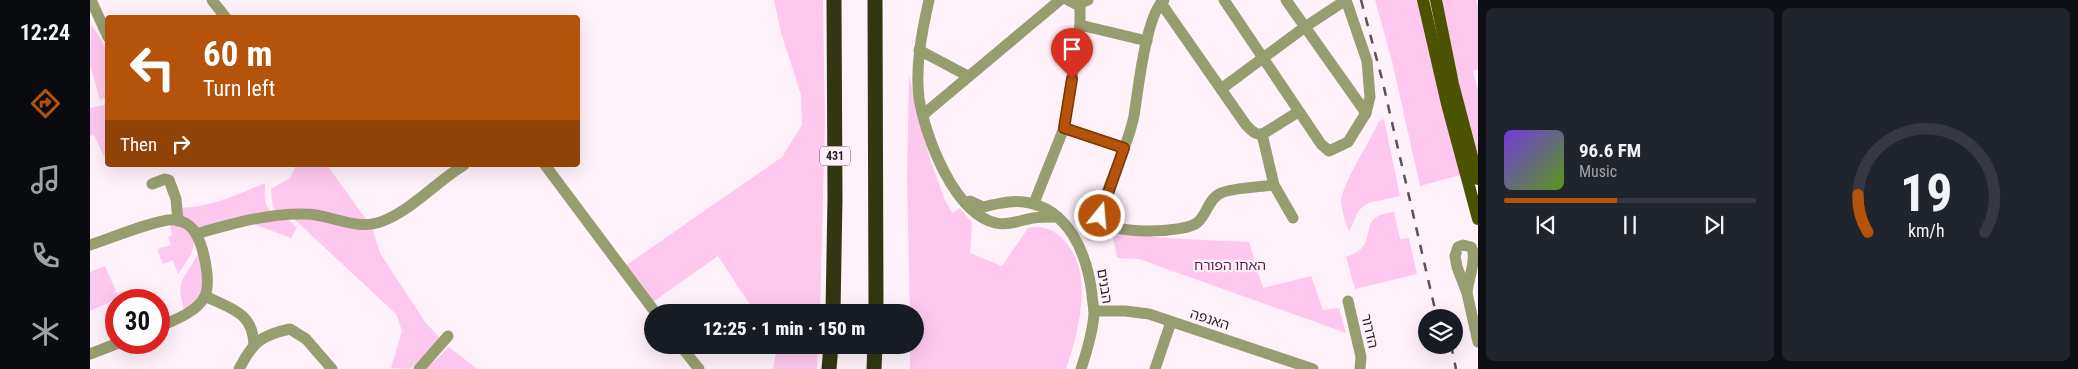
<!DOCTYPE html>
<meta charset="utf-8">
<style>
body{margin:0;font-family:"Roboto Condensed","Noto Sans Hebrew",sans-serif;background:#20242c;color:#f1f3f6;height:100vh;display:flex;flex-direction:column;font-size:19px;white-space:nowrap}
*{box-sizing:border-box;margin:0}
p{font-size:16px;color:#9ea1a6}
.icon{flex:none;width:28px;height:28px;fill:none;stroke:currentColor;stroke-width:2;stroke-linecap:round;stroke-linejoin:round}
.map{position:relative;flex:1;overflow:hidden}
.sheet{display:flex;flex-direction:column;gap:8px;padding:8px;background:#0d0f14;width:600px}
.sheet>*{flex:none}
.banner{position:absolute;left:15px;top:15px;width:475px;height:152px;border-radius:5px;box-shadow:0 5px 20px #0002;background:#b45309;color:#fff;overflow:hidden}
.controls{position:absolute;left:1328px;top:309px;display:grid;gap:10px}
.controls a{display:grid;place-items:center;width:45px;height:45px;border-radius:50%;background:#171b24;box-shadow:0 5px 20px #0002;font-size:25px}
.speed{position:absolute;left:15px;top:289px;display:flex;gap:10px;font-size:25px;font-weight:700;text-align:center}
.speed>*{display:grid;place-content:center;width:65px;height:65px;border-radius:50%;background:#171b24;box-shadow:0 5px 20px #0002;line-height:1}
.speed .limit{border:8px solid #d22;background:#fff;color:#111}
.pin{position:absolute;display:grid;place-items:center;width:42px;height:42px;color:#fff;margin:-51px -21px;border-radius:50% 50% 50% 0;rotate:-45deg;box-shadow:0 0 5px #0007}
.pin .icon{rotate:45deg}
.me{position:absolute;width:55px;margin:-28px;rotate:17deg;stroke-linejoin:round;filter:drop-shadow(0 0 4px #0008)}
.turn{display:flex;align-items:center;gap:18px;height:105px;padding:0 15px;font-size:22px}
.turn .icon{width:65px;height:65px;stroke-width:2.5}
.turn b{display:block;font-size:35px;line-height:42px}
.then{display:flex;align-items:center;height:48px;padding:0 15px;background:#0003;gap:10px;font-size:19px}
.sheet .widget{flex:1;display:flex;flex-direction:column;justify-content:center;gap:8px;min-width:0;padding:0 18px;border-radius:8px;background:#20242c}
.sheet .dial{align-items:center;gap:0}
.dial svg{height:130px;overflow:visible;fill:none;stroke:#363941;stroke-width:7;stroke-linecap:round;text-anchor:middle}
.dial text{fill:#f1f3f6;stroke:none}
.song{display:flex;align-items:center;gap:15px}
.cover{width:60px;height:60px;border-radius:8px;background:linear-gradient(135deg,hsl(260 70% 55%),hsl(90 70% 35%))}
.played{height:5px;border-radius:2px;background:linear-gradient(90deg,#b45309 45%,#363941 45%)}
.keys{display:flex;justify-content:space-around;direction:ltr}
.sheet .tiles{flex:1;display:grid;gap:8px;grid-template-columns:repeat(2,1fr)}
.trip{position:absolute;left:554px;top:304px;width:280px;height:50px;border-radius:25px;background:#171b24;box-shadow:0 5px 20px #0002;font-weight:800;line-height:50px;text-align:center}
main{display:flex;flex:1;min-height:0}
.dock{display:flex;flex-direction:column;width:90px;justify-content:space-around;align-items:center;background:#090b0e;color:#9ea1a6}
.dock .icon{width:35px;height:35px}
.dock .on{color:#b45309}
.dock b{font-size:22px;color:#f1f3f6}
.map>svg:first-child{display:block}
.green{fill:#fec8ee}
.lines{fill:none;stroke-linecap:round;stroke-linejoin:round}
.minor{stroke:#969e70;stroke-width:11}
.major{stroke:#4b5300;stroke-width:12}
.highway{stroke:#323712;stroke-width:15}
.rail{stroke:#5a5257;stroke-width:2.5;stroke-dasharray:9 9;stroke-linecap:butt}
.route-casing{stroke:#753606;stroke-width:12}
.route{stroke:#b45309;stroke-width:9}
.labels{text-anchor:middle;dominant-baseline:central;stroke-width:4.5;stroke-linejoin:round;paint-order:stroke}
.shield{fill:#fef1fa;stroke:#645c61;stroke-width:1}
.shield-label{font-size:12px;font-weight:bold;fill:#221c20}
.park-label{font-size:14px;fill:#5b1c4e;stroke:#fef1fa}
.street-label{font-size:14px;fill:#221c20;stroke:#fef1fa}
</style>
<main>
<nav class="dock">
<b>12:24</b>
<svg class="icon on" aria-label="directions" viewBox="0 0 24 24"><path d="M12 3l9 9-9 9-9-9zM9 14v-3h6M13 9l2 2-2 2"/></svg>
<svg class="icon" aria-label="music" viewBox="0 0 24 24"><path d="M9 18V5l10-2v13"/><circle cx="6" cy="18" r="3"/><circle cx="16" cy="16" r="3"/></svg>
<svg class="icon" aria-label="phone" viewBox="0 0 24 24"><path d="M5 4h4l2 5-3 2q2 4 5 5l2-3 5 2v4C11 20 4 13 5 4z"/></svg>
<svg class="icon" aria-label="climate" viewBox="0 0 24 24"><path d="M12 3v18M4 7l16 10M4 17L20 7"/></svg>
</nav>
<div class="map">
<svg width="1388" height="369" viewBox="0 0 1388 369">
<rect width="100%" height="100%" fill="#fef1fa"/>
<!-- green -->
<g class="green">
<polygon points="684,0 733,0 735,124 730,312 665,312 628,256 563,302 535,266 692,157 712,125 711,95 691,32"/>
<polygon points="1285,0 1329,0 1370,175 1330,186 1302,61"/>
<path d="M 1353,0 L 1386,0 L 1388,5 L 1388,69 L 1383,71 L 1388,89 L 1388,163 L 1358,38 C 1357,25 1351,13 1353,0 Z"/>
<path d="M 1,25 C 23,52 18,65 17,97 L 10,100 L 0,65 Z"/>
<path d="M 819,75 C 827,111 834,146 848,181 C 852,192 855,204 863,213 L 870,208 L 882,223 L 880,253 L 912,266 L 938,228 C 951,225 963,229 973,239 C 1005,271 989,331 976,369 L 820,369 L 820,345 L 825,345 L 825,312 L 820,312 L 817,178 Z"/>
<polygon points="17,104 17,154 14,156 4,135 0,136 0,108"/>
<path d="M 1294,119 L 1310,196 L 1278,203 L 1269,210 L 1259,232 C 1256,223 1252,212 1251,202 C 1251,185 1281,140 1289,121 Z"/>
<polygon points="206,165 237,165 278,222 186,213 182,201 181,189 200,178"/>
<path d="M 175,183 L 175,202 L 181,213 L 110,231 L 91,218 L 90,208 C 122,207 146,195 175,183 Z"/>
<path d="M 1304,212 L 1310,239 L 1319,238 L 1327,274 L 1265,289 L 1256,257 C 1287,247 1272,228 1285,218 C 1290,214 1298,213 1304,212 Z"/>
<polygon points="196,217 207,228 201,238 163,224"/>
<polygon points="221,217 282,228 290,253 335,322 349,337 341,349 320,369 301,368 312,331 306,314 203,218"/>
<path d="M 983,220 C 1040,240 1100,239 1159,242 L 1173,288 L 1221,276 L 1233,310 L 1249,308 L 1256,333 L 1049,259 L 1027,258 L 1023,237 L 998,241 Z"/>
<path d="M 80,224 C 84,225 92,226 96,228 C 115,240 96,262 88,274 L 83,260 L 73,264 L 67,249 L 81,245 L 78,237 L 82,235 Z"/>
<polygon points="110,251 114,270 112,294 94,311 90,291 92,280"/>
<polygon points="15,266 29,298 0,311 0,272"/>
<polygon points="687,345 728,345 727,369 683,369"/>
<polygon points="359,347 387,369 336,369"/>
</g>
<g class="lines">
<!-- minor -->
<g class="minor">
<polyline points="1,0 18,37"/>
<polyline points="122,0 136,18"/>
<path d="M 839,0 C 832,31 825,66 829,98 C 835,136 864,214 906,223 C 918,226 931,220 943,218 C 951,217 958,217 966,217"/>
<polyline points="978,0 986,4 998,0"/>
<path d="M 1074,0 C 1056,14 1048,91 1044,116 C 1039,140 1028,164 1019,187 C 1016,196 1011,206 1010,216 C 1009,236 1096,234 1108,222 C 1117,214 1119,198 1131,193 C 1142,188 1170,187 1184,185"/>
<polyline points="1134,0 1231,144 1239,151 1258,142 1276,113 1280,97 1277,61 1256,0"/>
<polyline points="1196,0 1276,113"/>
<path d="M 1071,3 L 1156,125 C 1163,132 1167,137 1176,132 L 1208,112"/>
<polyline points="990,25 1057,41"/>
<polyline points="829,50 878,76"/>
<polyline points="1131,89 1215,27 1256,0"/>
<polyline points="834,114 970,0"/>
<polyline points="974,128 1034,148"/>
<polyline points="1172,134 1184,185 1203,218"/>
<polyline points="455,165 565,312"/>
<polyline points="62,184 75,179 79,180 86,199 88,221"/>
<path d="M 880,201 L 893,207 C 907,204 920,200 934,202 C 979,208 997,254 1002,294 C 1002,300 1004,307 1004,313 C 1003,332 997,351 991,369"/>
<polyline points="944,203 974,128 990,25 990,4"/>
<path d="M 106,234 C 141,224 178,213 215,214 C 241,214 266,232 293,221 C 323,209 346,182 374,165"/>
<path d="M 0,245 C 16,240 72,217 85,220 C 94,221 102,226 106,234 C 114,248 122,284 114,298 C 105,313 84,320 69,327"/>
<path d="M 1373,245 L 1381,247 C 1388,257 1378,279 1377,293 L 1367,267 L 1365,256 L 1368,247 Z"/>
<polyline points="1377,293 1388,342"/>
<path d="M 115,296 C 141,309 163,312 164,345"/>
<polyline points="1258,301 1271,357 1270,369"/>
<polyline points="1004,311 1035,311 1059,314 1223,369"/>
<polyline points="590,345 609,369"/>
<polyline points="0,354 31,342"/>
<path d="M 149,369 C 163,342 171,335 200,329 L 216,339 L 242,369"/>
<polyline points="329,369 358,336"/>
<polyline points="1065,369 1081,322"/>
</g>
<!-- major -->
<g class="major">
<polyline points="1333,0 1357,104 1388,219"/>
<polyline points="1346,0 1363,84 1388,179"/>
</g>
<!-- highway -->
<g class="highway">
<polyline points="785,0 786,312"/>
<polyline points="743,312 745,198 744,0"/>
<polyline points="739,369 741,345"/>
<polyline points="784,369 785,345"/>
</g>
<!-- rail -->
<g class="rail">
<polyline points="1271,0 1292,79 1347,318"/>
<polyline points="1361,345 1366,369"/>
</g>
</g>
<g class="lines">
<defs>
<polyline id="route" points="982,79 974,128 1034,148 1010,216"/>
</defs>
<!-- route casing -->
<use href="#route" class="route-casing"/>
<!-- route -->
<use href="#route" class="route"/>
</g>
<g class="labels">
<!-- shield labels -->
<rect class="shield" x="730" y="146.5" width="30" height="19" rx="4"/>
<g class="shield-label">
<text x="745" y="156">431</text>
</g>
<!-- park labels -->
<g class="park-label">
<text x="1140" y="265">האחו הפורח</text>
</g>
<!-- street labels -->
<g class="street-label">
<text transform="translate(1015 286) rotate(81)">הבנים</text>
<text transform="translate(1120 319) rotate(18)">האנפה</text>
<text transform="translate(1280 331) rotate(77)">הדרור</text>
</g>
</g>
</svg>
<div class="controls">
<a><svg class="icon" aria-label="layers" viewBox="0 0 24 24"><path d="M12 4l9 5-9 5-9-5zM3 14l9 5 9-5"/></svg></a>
</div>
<div class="speed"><div class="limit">30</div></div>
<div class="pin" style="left:982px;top:79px;background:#d93025"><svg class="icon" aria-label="arrive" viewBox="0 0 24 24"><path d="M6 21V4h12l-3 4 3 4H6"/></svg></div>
<svg class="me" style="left:1010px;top:216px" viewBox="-20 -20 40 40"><circle r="17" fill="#b45309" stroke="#fff" stroke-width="3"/><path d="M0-11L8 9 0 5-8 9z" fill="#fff"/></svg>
<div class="trip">12:25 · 1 min · 150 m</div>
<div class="banner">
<div class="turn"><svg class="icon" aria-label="left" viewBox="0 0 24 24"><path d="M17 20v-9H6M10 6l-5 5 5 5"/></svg><div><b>60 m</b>Turn left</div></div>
<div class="then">Then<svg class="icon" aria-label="right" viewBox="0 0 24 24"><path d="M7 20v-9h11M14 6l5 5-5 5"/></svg></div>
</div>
</div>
<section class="sheet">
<div class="tiles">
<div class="widget">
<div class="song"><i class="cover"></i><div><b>96.6 FM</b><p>Music</p></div></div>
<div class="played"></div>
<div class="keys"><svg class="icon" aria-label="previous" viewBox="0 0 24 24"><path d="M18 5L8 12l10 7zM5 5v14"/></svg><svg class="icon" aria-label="pause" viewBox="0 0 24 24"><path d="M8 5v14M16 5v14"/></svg><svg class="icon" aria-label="next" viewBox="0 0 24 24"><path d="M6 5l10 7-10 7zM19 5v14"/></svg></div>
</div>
<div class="widget dial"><svg viewBox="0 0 100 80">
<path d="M14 69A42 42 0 1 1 86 69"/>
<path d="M14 69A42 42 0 0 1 8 46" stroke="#b45309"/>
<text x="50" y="56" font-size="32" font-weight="700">19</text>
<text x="50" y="72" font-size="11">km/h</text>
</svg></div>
</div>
</section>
</main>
